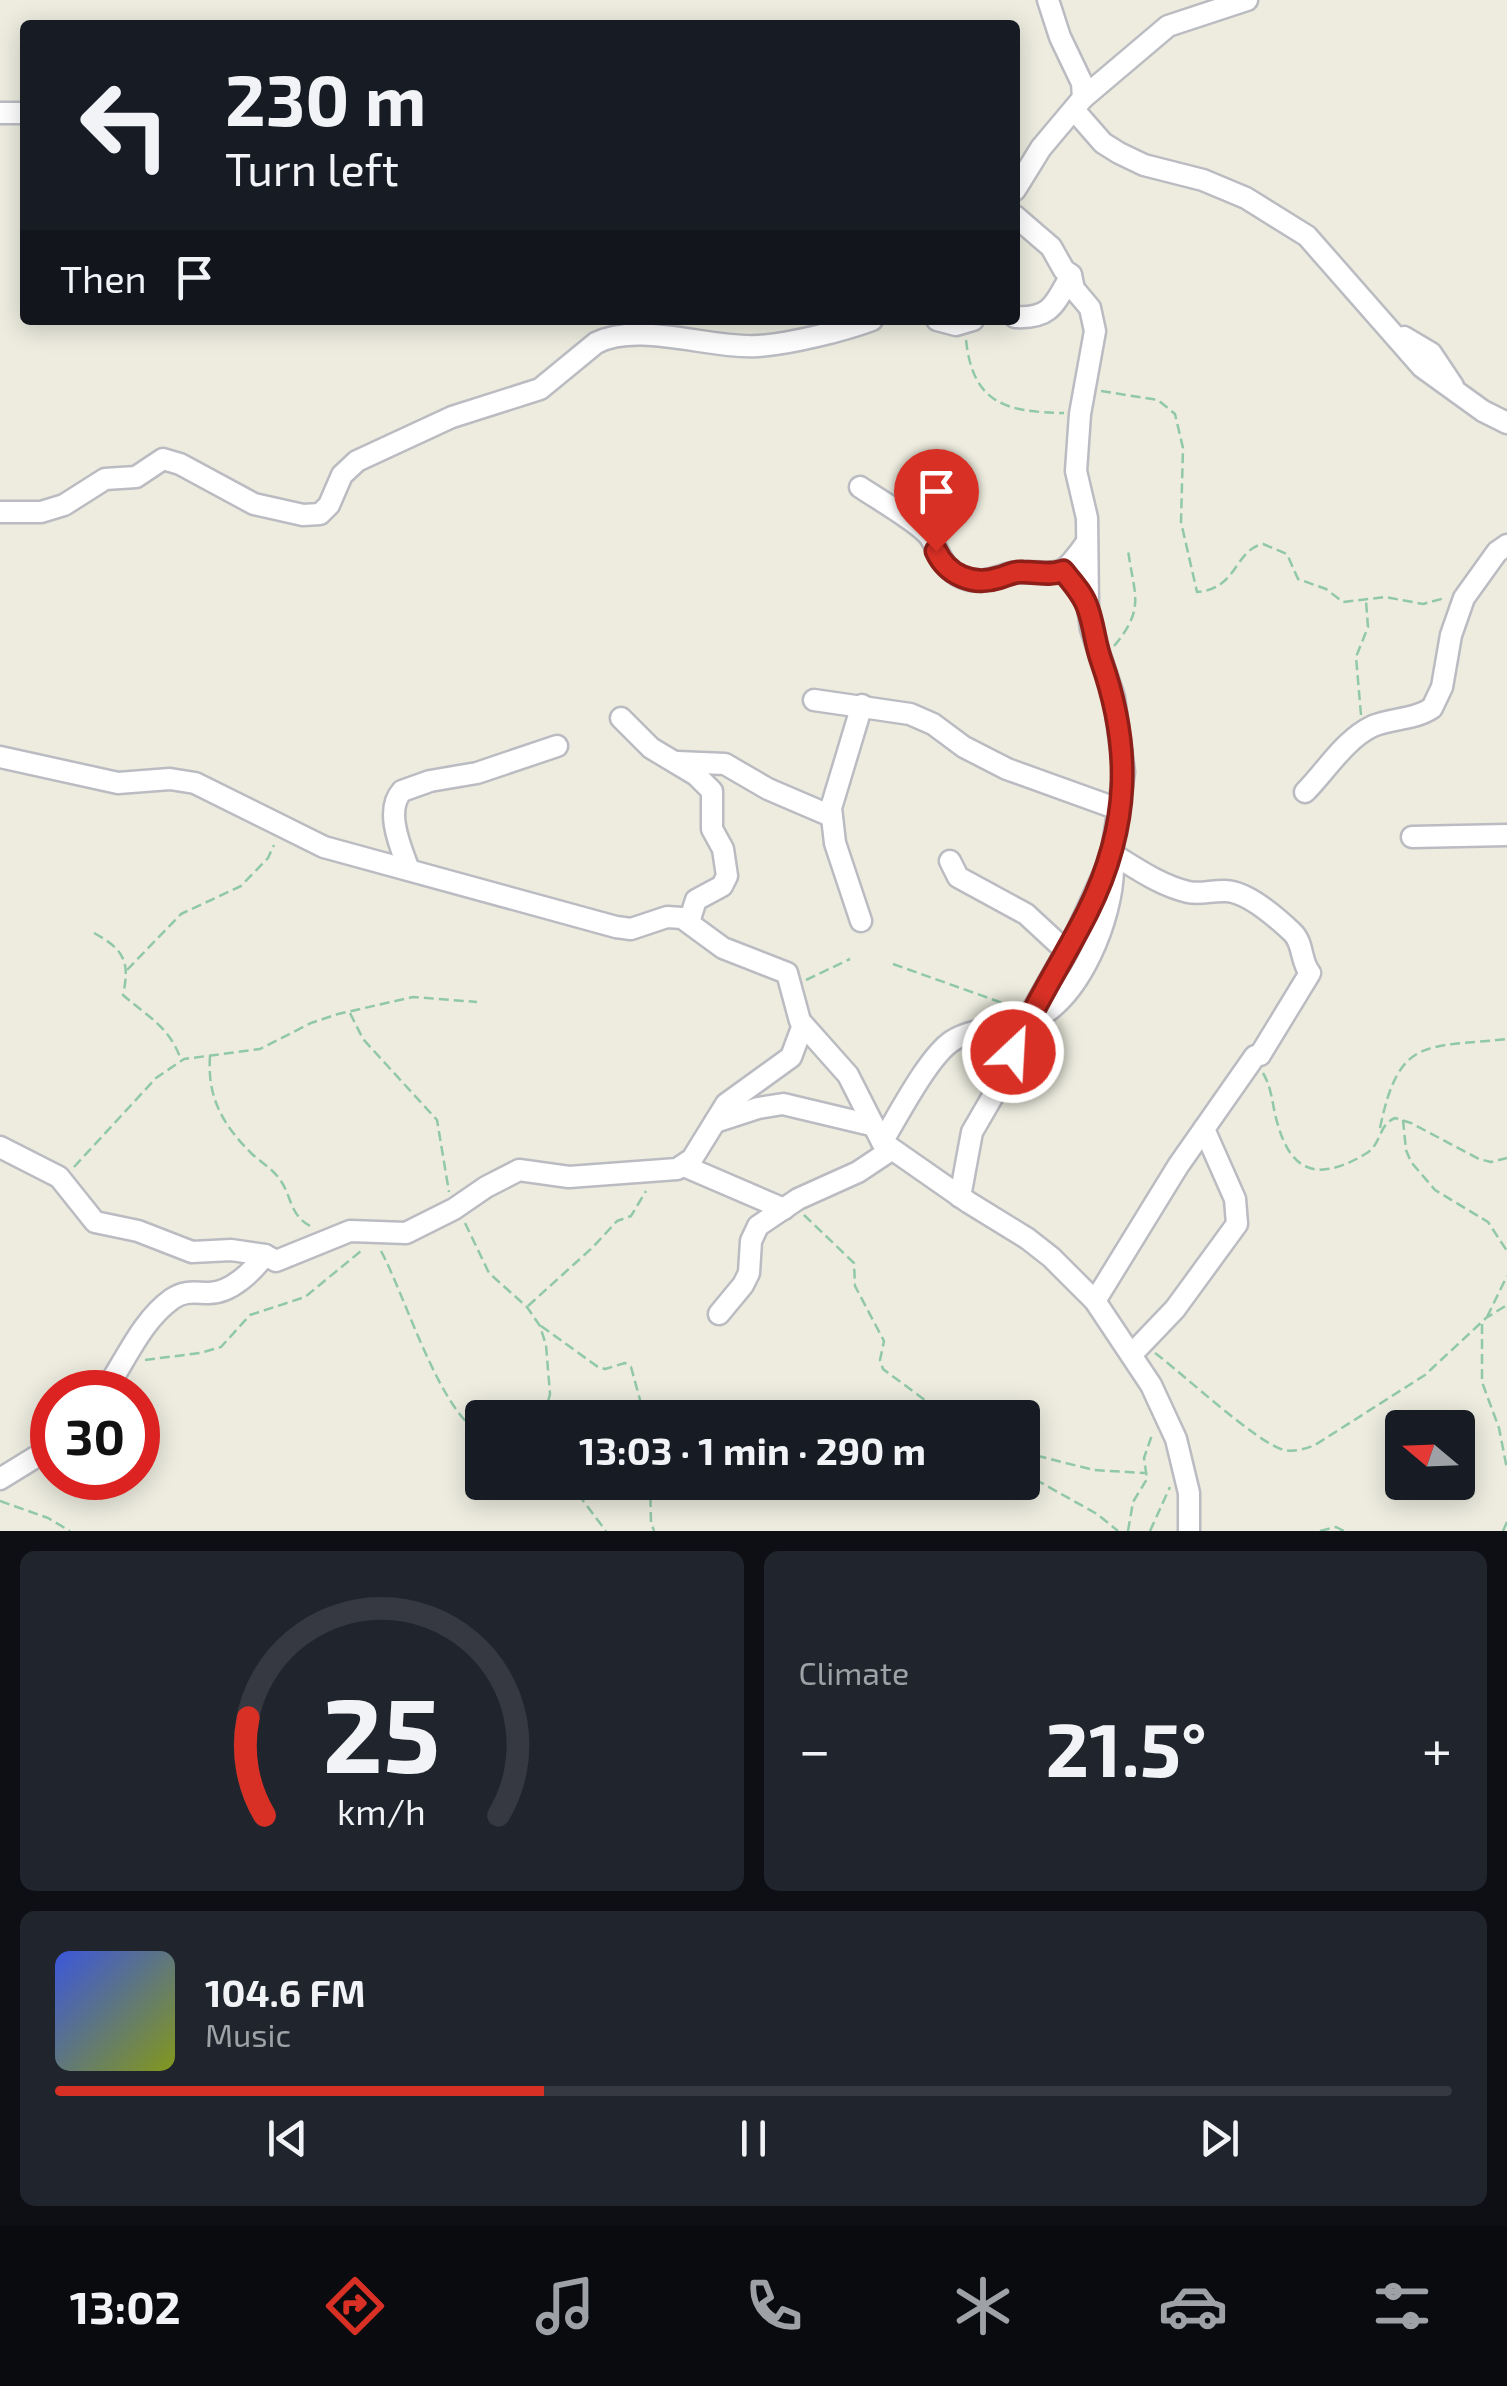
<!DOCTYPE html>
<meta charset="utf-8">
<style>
body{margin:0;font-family:"Exo 2",sans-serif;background:#20242c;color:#f1f3f6;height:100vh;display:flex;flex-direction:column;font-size:38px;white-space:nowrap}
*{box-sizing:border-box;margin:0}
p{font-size:32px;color:#9ea1a6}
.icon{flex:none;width:55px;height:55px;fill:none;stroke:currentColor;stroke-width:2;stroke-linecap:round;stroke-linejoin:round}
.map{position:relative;height:1531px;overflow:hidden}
.panel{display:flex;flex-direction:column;gap:20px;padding:20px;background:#0d0f14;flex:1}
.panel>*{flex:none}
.top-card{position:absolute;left:20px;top:20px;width:1000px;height:305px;border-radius:10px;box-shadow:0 5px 25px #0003;background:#171b24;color:#f1f3f6;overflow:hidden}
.needle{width:65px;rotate:289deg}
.buttons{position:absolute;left:1385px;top:1410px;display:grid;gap:20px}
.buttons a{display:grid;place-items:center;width:90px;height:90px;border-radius:10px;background:#171b24;box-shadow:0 5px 25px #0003;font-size:50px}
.speed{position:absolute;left:30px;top:1370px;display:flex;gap:20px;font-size:50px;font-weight:700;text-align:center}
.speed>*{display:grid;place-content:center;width:130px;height:130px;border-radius:50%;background:#171b24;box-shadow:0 5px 25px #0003;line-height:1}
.speed .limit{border:15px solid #d22;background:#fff;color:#111}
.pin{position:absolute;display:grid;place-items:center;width:85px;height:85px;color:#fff;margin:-102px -42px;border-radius:50% 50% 50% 0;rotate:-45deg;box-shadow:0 0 10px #0007}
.pin .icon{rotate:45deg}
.me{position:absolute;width:110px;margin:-55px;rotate:25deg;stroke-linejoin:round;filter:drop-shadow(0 0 8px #0008)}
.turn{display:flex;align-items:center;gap:35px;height:210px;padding:0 40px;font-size:45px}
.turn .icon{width:130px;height:130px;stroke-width:2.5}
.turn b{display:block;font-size:70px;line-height:85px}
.then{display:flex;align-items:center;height:95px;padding:0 40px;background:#0003;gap:20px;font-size:38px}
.big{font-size:75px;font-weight:700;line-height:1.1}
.panel .widget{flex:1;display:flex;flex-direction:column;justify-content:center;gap:15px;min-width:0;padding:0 35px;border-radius:15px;background:#20242c}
.panel .dial{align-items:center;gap:0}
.dial svg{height:260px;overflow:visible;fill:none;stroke:#363941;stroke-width:7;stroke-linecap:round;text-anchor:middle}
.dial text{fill:#f1f3f6;stroke:none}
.song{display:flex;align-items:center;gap:30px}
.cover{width:120px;height:120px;border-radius:15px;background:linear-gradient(135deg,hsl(230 70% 55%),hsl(70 70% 35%))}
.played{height:10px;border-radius:5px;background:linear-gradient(90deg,#d93025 35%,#363941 35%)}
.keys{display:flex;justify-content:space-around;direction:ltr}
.heat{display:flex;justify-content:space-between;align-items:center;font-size:55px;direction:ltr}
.panel .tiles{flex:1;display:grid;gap:20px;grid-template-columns:1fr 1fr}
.widget:last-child{grid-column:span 2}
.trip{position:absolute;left:465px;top:1400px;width:575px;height:100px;border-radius:10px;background:#171b24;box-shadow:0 5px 25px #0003;font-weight:700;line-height:100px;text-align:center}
.tabs{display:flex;height:160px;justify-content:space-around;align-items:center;background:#090b0e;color:#9ea1a6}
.tabs .icon{width:70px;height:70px}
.tabs .current{color:#d93025}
.tabs b{font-size:45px;color:#f1f3f6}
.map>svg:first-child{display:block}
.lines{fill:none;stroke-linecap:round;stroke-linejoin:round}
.minor-casing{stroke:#babcc2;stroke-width:25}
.path{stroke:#91c8a8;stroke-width:2.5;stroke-dasharray:10 5;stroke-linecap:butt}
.minor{stroke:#fff;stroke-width:20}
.route-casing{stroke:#8d1f18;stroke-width:25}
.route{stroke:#d93025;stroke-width:18}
</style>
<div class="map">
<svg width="1507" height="1531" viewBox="0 0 1507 1531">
<rect width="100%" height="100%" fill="#edecdf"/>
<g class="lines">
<defs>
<g id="minor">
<polyline points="1083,98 1168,26 1247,0"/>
<polyline points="1075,111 1103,143 1119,153 1144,165 1203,180 1246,198 1307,236 1422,367 1483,411 1507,423"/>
<polyline points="0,113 25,113"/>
<polyline points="1015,190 1041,148 1083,98 1082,83 1060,37 1048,0"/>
<path d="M 1015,317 C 1052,319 1055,303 1071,275"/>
<polyline points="937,320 956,325 973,320"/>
<polyline points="1404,337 1431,353 1453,386"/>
<path d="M 860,487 C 876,498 920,523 930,537 C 942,556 944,574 970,580 C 990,584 1004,571 1023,572 C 1064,573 1062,577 1087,542"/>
<path d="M 0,512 L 41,512 L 64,505 L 105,479 L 136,477 L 163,459 L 180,464 L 254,504 L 303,515 L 320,514 L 329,505 L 342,475 L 357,461 L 452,417 L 540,389 L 596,343 C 639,321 709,349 758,346 C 790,344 842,331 872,320"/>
<polyline points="814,700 910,714 933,724 964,747 1007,769 1118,809"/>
<polyline points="621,718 651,748 696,775 712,791 712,829 723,849 727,876 722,886 696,900 689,922"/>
<polyline points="0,757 118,783 170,779 195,783 324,847 616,927 631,929 667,917 682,918 723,948 787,973 800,1021 848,1075 882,1142 968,1202 1028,1239 1051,1257 1095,1301 1151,1385 1176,1439 1189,1493 1189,1531"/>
<polyline points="677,762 725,764 768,789 831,816"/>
<path d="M 1305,792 C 1326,771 1345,739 1373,726 C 1392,718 1414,720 1432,708 L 1442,687 L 1451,635 L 1464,598 L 1497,552 L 1507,545"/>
<polyline points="1412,837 1507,835"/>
<polyline points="950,861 958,877 1026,914 1066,951"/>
<path d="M 409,870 C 401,848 384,811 402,791 L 430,781 L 477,773 L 557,746"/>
<polyline points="861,921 835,843 831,808 862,705"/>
<polyline points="715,1122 758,1108 783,1104 871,1125"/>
<path d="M 882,1142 C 898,1116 928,1057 952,1041 C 977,1025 1008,1031 1033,1020 C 1081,998 1112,918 1113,870"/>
<polyline points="0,1147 59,1177 95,1222 138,1231 192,1252 231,1250 265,1255"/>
<polyline points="684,1166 784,1209"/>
<polyline points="960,1197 972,1132 1001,1082 1031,1013 1076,934 1105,871 1113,845 1124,772 1114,697 1091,629 1088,607 1087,518 1076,471 1080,414 1095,331 1090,308 1074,289 1071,275 1064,270 1051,247 1015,216"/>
<path d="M 1095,1301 L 1178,1166 L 1255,1056 L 1260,1055 L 1310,973 C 1300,961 1304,943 1292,932 C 1277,918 1248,892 1226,891 C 1213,890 1201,895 1188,892 C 1159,885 1136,868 1111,853"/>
<polyline points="719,1314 743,1285 749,1273 751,1241 758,1226 798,1199 858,1172 891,1150"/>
<polyline points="1132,1354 1175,1309 1237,1224 1235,1199 1204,1129"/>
<path d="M 104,1392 C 125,1362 141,1321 172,1299 C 185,1290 195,1293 209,1293 C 231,1293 253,1271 265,1255 L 276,1261 L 350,1231 L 406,1233 L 454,1209 L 486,1187 L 519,1170 L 569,1177 L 677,1169 L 692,1159 L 726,1104 L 791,1057 L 803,1025"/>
<polyline points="0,1479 52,1447"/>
</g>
</defs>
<!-- minor casing -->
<use href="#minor" class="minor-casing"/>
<!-- path -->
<g class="path">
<path d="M 966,340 C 973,404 1006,412 1064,413"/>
<path d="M 1101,391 L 1158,400 L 1175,414 L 1183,448 L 1181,522 L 1197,592 C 1238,589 1234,550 1263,544 L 1287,554 L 1298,579 L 1326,589 L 1343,602 L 1385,597 L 1423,604 L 1445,598"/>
<path d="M 1114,646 C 1146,608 1134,595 1128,550"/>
<polyline points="1361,715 1356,657 1368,627 1366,601"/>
<path d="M 94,933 C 125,950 130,962 123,995 C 148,1017 170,1027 181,1060"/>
<polyline points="893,964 1011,1006"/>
<polyline points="127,970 181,914 241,886 268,858 274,845"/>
<polyline points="806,980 850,959"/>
<polyline points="350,1013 363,1039 437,1120 449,1192"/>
<path d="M 210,1056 C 207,1098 223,1125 252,1154 C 262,1163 274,1170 281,1181 C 292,1198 290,1215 310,1226"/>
<path d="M 1263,1073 C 1273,1090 1272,1107 1278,1125 C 1293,1178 1324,1179 1367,1153 C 1382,1143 1378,1125 1395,1118 L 1411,1123 L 1479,1159 L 1491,1162 L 1507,1158"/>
<polyline points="1403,1120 1406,1150 1411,1162 1435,1190 1488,1222 1507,1251"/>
<path d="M 1380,1128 C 1399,1036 1425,1048 1507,1039"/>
<polyline points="74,1167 156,1078 184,1059 260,1049 311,1023 338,1014 413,997 477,1002"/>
<polyline points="804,1215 854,1263 855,1286 884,1341 880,1360 883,1369 949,1418"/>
<polyline points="465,1223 489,1273 527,1307 540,1326 546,1345 550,1394 544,1418"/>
<path d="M 381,1251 C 405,1295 440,1414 482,1434"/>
<polyline points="528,1306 593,1247 617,1221 631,1216 646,1191"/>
<polyline points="1487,1317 1507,1276"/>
<polyline points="1482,1324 1482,1382 1499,1428 1507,1469"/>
<polyline points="541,1326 598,1367 605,1369 625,1363 631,1367 645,1418"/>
<path d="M 1155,1353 C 1182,1373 1258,1444 1284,1450 C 1295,1452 1305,1449 1315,1445 L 1425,1375 L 1486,1318 L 1507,1305"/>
<polyline points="145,1360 200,1353 221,1347 250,1315 305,1297 361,1251"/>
<polyline points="1022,1452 1094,1470 1145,1473"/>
<polyline points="1022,1472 1097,1514 1118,1531"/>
<polyline points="569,1482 606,1531"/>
<polyline points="650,1482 651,1522 654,1531"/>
<polyline points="0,1501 48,1518 70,1531"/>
<polyline points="1128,1531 1133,1502 1147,1479 1144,1458 1153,1432"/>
<polyline points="1150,1531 1170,1487"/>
<polyline points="1320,1531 1336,1527 1344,1531"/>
<polyline points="1503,1531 1507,1522"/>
</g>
<!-- minor -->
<use href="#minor" class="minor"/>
</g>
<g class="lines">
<defs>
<path id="route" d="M 936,551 C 947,575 973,586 998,578 C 1006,576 1014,571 1022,572 C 1038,572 1048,576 1063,571 C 1072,582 1084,595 1088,609 C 1094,626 1095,643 1101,660 C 1132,748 1130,826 1088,911 C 1064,959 1035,1003 1013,1052"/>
</defs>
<!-- route casing -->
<use href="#route" class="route-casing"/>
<!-- route -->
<use href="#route" class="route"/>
</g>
</svg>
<div class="buttons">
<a><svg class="needle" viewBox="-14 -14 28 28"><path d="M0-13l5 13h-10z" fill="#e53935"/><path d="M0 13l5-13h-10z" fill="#9ea1a6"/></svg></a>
</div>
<div class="speed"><div class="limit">30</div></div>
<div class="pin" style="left:936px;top:551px;background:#d93025"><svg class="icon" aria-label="arrive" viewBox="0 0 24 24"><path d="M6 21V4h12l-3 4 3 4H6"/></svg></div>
<svg class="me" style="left:1013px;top:1052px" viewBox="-20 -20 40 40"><circle r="17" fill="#d93025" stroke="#fff" stroke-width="3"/><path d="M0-11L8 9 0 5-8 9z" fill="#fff"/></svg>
<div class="trip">13:03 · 1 min · 290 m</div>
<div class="top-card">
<div class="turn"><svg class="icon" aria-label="left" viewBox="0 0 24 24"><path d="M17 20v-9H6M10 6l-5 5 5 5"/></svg><div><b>230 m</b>Turn left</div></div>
<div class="then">Then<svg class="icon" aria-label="arrive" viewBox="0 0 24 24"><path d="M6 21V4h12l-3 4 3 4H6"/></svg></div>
</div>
</div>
<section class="panel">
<div class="tiles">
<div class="widget dial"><svg viewBox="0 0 100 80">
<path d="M14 69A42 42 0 1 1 86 69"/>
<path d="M14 69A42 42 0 0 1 9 39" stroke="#d93025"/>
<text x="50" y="56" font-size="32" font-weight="700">25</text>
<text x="50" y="72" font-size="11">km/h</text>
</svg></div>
<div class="widget"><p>Climate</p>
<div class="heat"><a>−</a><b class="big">21.5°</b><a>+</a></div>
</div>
<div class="widget">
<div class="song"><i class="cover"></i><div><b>104.6 FM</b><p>Music</p></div></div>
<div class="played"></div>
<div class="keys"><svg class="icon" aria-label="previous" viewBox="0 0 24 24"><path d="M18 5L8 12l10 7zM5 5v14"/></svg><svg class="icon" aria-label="pause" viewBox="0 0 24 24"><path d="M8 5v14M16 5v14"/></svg><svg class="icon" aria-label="next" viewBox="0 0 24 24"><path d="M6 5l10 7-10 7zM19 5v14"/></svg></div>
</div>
</div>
</section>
<nav class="tabs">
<b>13:02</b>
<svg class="icon current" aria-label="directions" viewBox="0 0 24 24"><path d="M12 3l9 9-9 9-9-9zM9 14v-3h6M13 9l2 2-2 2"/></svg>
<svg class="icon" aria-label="music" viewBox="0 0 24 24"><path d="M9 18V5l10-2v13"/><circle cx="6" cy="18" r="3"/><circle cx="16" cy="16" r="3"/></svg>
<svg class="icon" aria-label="phone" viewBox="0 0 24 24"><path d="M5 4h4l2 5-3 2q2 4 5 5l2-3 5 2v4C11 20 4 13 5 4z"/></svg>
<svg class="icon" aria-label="climate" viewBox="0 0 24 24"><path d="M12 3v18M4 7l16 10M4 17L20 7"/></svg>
<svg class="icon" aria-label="car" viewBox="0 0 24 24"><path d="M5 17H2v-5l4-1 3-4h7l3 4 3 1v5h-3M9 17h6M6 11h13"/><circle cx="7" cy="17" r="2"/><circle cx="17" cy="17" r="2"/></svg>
<svg class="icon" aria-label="filters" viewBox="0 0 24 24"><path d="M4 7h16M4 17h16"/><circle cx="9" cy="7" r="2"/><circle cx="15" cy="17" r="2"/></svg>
</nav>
